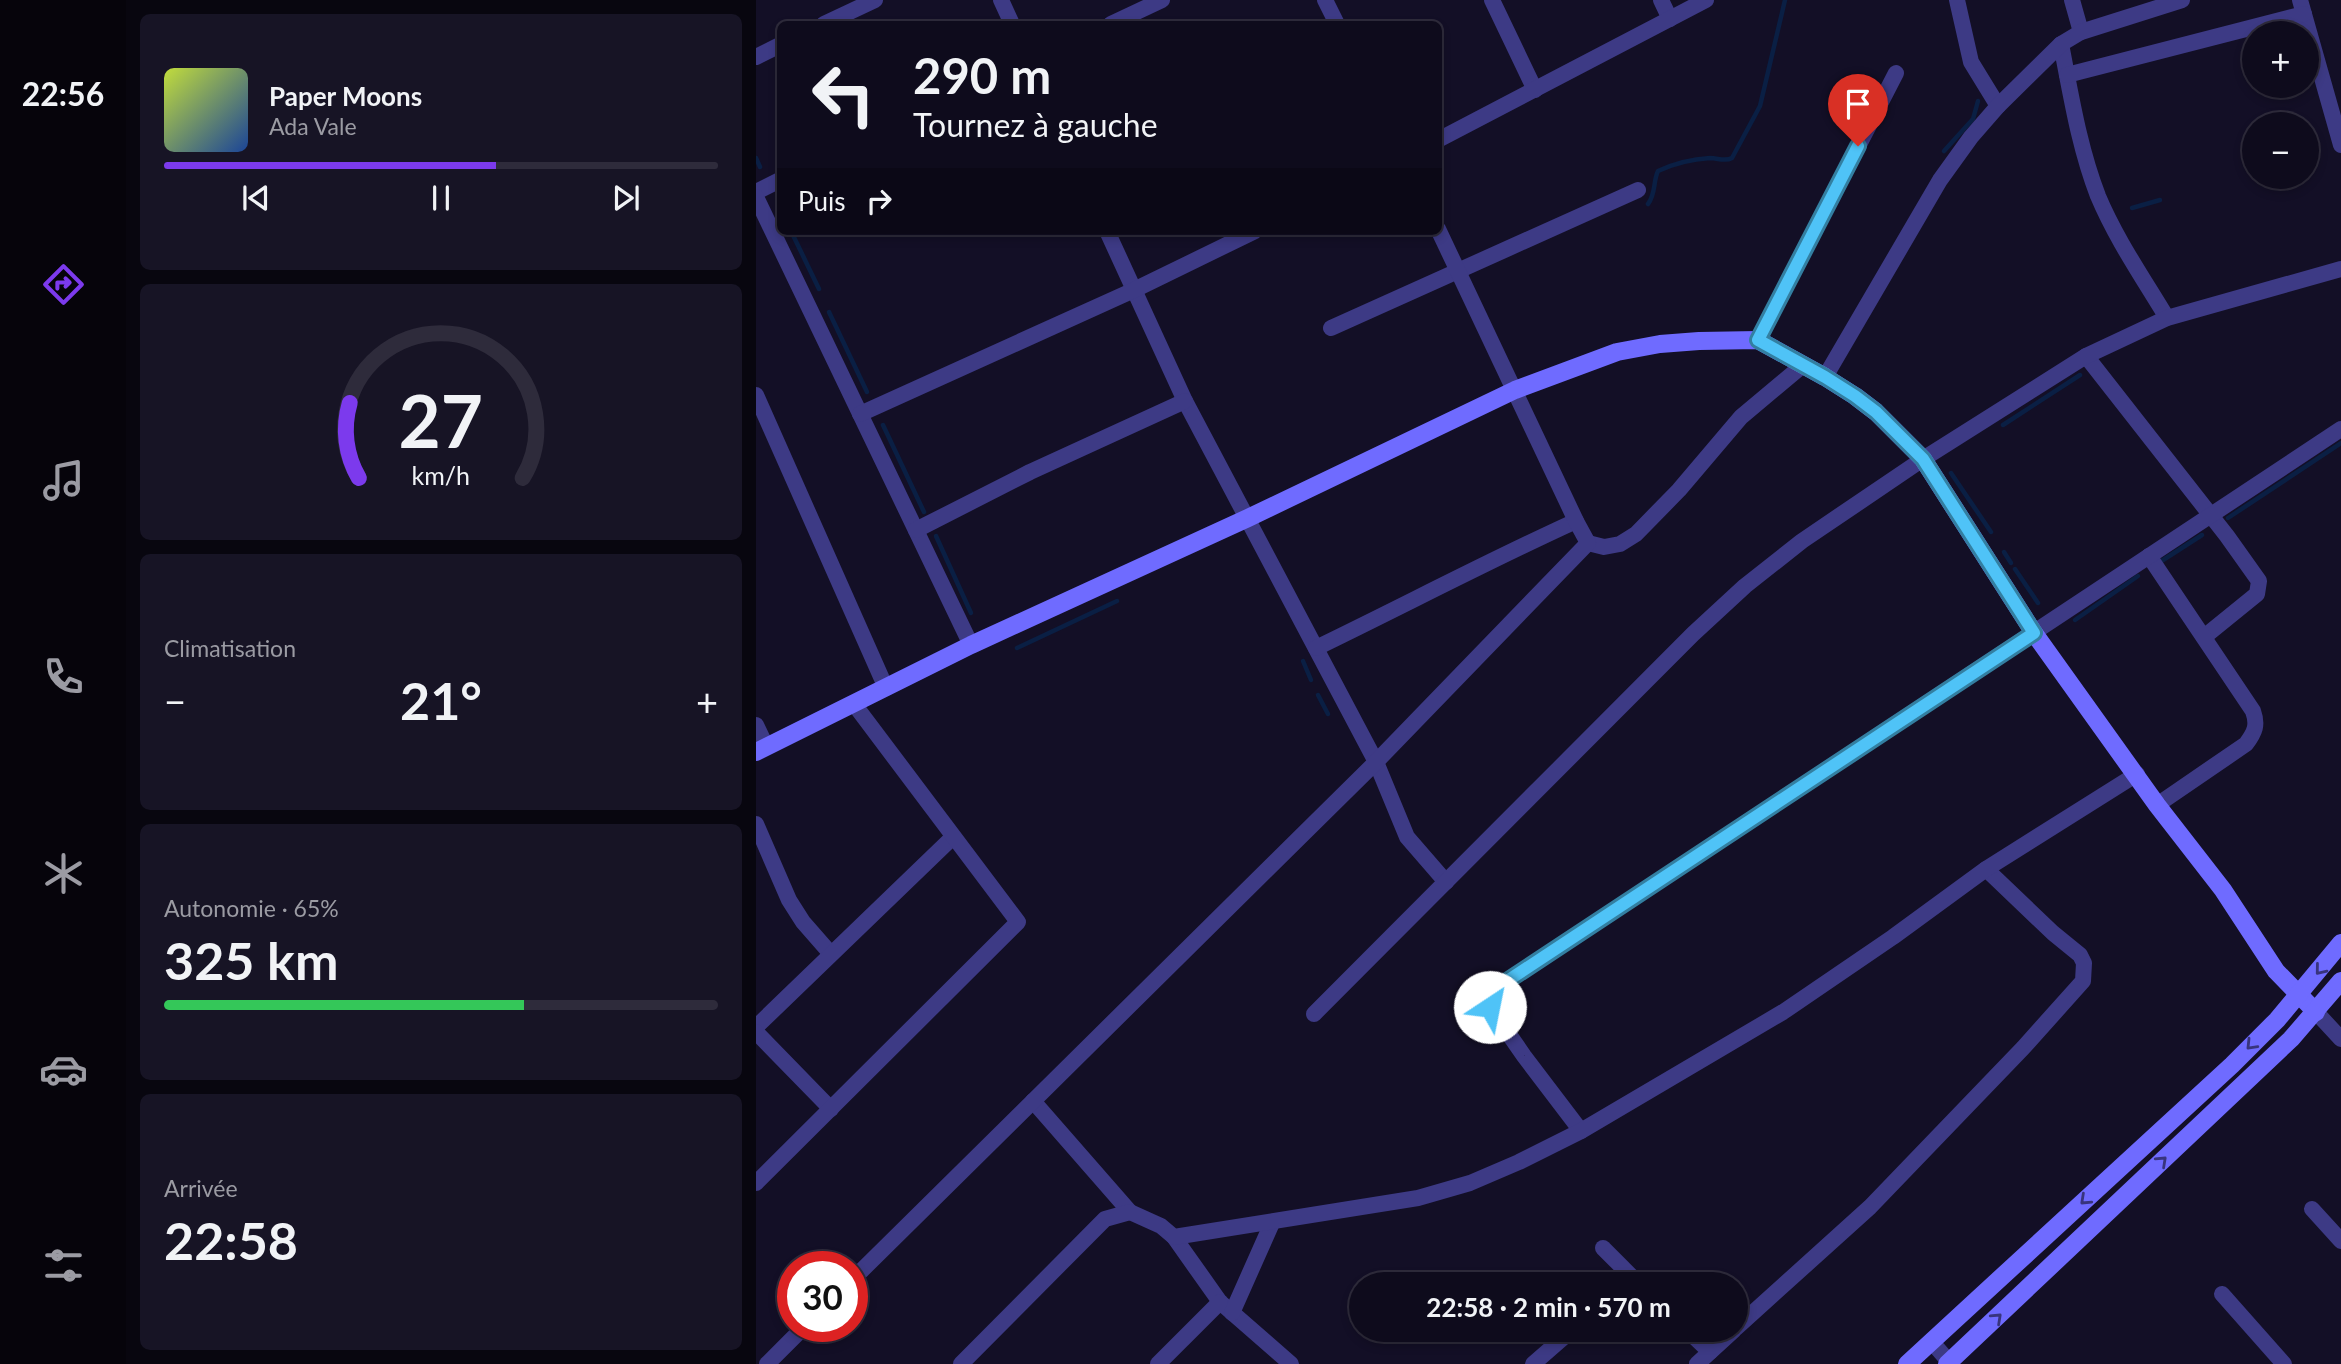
<!DOCTYPE html>
<html lang="fr">
<meta charset="utf-8">
<style>
body{margin:0;font-family:Lato,sans-serif;background:#171425;color:#f1f3f6;height:100vh;display:flex;flex-direction:column;font-size:26px;white-space:nowrap}
*{box-sizing:border-box;margin:0}
p{font-size:23px;color:#9b9ba3}
.icon{flex:none;width:38px;height:38px;fill:none;stroke:currentColor;stroke-width:2;stroke-linecap:round;stroke-linejoin:round}
.map{position:relative;flex:1;overflow:hidden}
.drawer{display:flex;flex-direction:column;gap:14px;padding:14px;background:#08060f;width:630px}
.drawer>*{flex:none}
.hud{position:absolute;left:21px;top:21px;width:665px;height:214px;border-radius:10px;box-shadow:0 4px 10px #0003,0 0 0 2px #2e2b3b;background:#0e0b1c;color:#f1f3f6;overflow:hidden}
.fabs{position:absolute;left:1486px;top:21px;display:grid;gap:14px}
.fabs a{display:grid;place-items:center;width:77px;height:77px;border-radius:50%;background:#0e0b1c;box-shadow:0 4px 10px #0003,0 0 0 2px #2e2b3b;font-size:35px}
.speed{position:absolute;left:21px;top:1251px;display:flex;gap:14px;font-size:35px;font-weight:700;text-align:center}
.speed>*{display:grid;place-content:center;width:91px;height:91px;border-radius:50%;background:#0e0b1c;box-shadow:0 4px 10px #0003,0 0 0 2px #2e2b3b;line-height:1}
.speed .limit{border:10px solid #d22;background:#fff;color:#111}
.pin{position:absolute;display:grid;place-items:center;width:60px;height:60px;color:#fff;margin:-72px -30px;border-radius:50% 50% 50% 0;rotate:-45deg;box-shadow:0 0 7px #0007}
.pin .icon{rotate:45deg}
.me{position:absolute;width:77px;margin:-38px;rotate:34deg;stroke-linejoin:round;filter:drop-shadow(0 0 5px #0008)}
.turn{display:flex;align-items:center;gap:24px;height:147px;padding:0 21px;font-size:32px}
.turn .icon{width:91px;height:91px;stroke-width:2.5}
.turn b{display:block;font-size:49px;line-height:60px}
.then{display:flex;align-items:center;height:66px;padding:0 21px;background:#0003;gap:14px;font-size:26px}
.big{font-size:52px;font-weight:700;line-height:1.1}
.drawer .tile{flex:1;display:flex;flex-direction:column;justify-content:center;gap:10px;min-width:0;padding:0 24px;border-radius:10px;background:#171425}
.drawer .dial{align-items:center;gap:0}
.dial svg{height:182px;overflow:visible;fill:none;stroke:#2e2b3b;stroke-width:7;stroke-linecap:round;text-anchor:middle}
.dial text{fill:#f1f3f6;stroke:none}
.song{display:flex;align-items:center;gap:21px}
.cover{width:84px;height:84px;border-radius:10px;background:linear-gradient(135deg,hsl(70 70% 55%),hsl(220 70% 35%))}
.played{height:7px;border-radius:4px;background:linear-gradient(90deg,#7c3aed 60%,#2e2b3b 60%)}
.keys{display:flex;justify-content:space-around;direction:ltr}
.heat{display:flex;justify-content:space-between;align-items:center;font-size:38px;direction:ltr}
.charge{height:10px;border-radius:5px;background:linear-gradient(90deg,#34c759 65%,#2e2b3b 0)}
.trip{position:absolute;left:593px;top:1272px;width:399px;height:70px;border-radius:35px;background:#0e0b1c;box-shadow:0 4px 10px #0003,0 0 0 2px #2e2b3b;font-weight:700;line-height:70px;text-align:center}
main{display:flex;flex:1;min-height:0}
.tab-bar{display:flex;flex-direction:column;width:126px;justify-content:space-around;align-items:center;background:#06040b;color:#9b9ba3}
.tab-bar .icon{width:49px;height:49px}
.tab-bar .selected{color:#7c3aed}
.tab-bar b{font-size:32px;color:#f1f3f6}
.map>svg:first-child{display:block}
.lines{fill:none;stroke-linecap:round;stroke-linejoin:round}
.stream{stroke:#0a1f44;stroke-width:4.5}
.street{stroke:#3d3a85;stroke-width:16}
.secondary{stroke:#6f6bff;stroke-width:18}
.oneway{stroke:#38347d}
.route-casing{stroke:#337fa1;stroke-width:18}
.route{stroke:#4fc3f7;stroke-width:12}
</style>
<main>
<nav class="tab-bar">
<b>22:56</b>
<svg class="icon selected" aria-label="directions" viewBox="0 0 24 24"><path d="M12 3l9 9-9 9-9-9zM9 14v-3h6M13 9l2 2-2 2"/></svg>
<svg class="icon" aria-label="music" viewBox="0 0 24 24"><path d="M9 18V5l10-2v13"/><circle cx="6" cy="18" r="3"/><circle cx="16" cy="16" r="3"/></svg>
<svg class="icon" aria-label="phone" viewBox="0 0 24 24"><path d="M5 4h4l2 5-3 2q2 4 5 5l2-3 5 2v4C11 20 4 13 5 4z"/></svg>
<svg class="icon" aria-label="climate" viewBox="0 0 24 24"><path d="M12 3v18M4 7l16 10M4 17L20 7"/></svg>
<svg class="icon" aria-label="car" viewBox="0 0 24 24"><path d="M5 17H2v-5l4-1 3-4h7l3 4 3 1v5h-3M9 17h6M6 11h13"/><circle cx="7" cy="17" r="2"/><circle cx="17" cy="17" r="2"/></svg>
<svg class="icon" aria-label="filters" viewBox="0 0 24 24"><path d="M4 7h16M4 17h16"/><circle cx="9" cy="7" r="2"/><circle cx="15" cy="17" r="2"/></svg>
</nav>
<section class="drawer">
<div class="tile">
<div class="song"><i class="cover"></i><div><b>Paper Moons</b><p>Ada Vale</p></div></div>
<div class="played"></div>
<div class="keys"><svg class="icon" aria-label="previous" viewBox="0 0 24 24"><path d="M18 5L8 12l10 7zM5 5v14"/></svg><svg class="icon" aria-label="pause" viewBox="0 0 24 24"><path d="M8 5v14M16 5v14"/></svg><svg class="icon" aria-label="next" viewBox="0 0 24 24"><path d="M6 5l10 7-10 7zM19 5v14"/></svg></div>
</div>
<div class="tile dial"><svg viewBox="0 0 100 80">
<path d="M14 69A42 42 0 1 1 86 69"/>
<path d="M14 69A42 42 0 0 1 10 36" stroke="#7c3aed"/>
<text x="50" y="56" font-size="32" font-weight="700">27</text>
<text x="50" y="72" font-size="11">km/h</text>
</svg></div>
<div class="tile"><p>Climatisation</p>
<div class="heat"><a>−</a><b class="big">21°</b><a>+</a></div>
</div>
<div class="tile"><p>Autonomie · 65%</p><b class="big">325 km</b><div class="charge"></div></div>
<div class="tile"><p>Arrivée</p><b class="big">22:58</b></div>
</section>
<div class="map">
<svg width="1585" height="1364" viewBox="0 0 1585 1364">
<rect width="100%" height="100%" fill="#130f26"/>
<g class="lines">
<!-- stream -->
<g class="stream">
<polyline points="1188,151 1217,119 1222,101"/>
<polyline points="0,158 4,167"/>
<path d="M 892,204 C 900,194 897,181 902,171 C 917,164 937,159 954,158 C 962,158 969,162 976,158 L 1004,106 L 1029,0"/>
<polyline points="23,206 24,209"/>
<polyline points="1376,208 1404,200"/>
<polyline points="35,231 63,289"/>
<polyline points="73,312 111,392"/>
<polyline points="127,425 168,512"/>
<polyline points="1247,425 1324,375"/>
<polyline points="1195,473 1235,532"/>
<polyline points="1472,518 1585,443"/>
<polyline points="180,536 215,613"/>
<polyline points="1248,552 1255,563"/>
<polyline points="1404,562 1446,535"/>
<polyline points="1259,569 1282,603"/>
<polyline points="1319,620 1382,576"/>
<polyline points="261,648 361,601"/>
<polyline points="547,661 555,680"/>
<polyline points="562,695 572,714"/>
</g>
<!-- street -->
<g class="street">
<polyline points="245,0 256,24"/>
<polyline points="569,0 581,24"/>
<polyline points="736,0 779,90"/>
<polyline points="905,0 914,19"/>
<polyline points="1201,0 1215,62 1242,106"/>
<polyline points="1316,0 1325,32"/>
<polyline points="1544,0 1585,145"/>
<polyline points="68,24 119,0"/>
<polyline points="355,24 406,0"/>
<path d="M 1305,44 C 1315,95 1323,147 1342,196 C 1360,239 1387,278 1411,318"/>
<polyline points="0,57 24,45"/>
<polyline points="1311,75 1548,14"/>
<polyline points="682,140 950,0"/>
<polyline points="0,192 24,180"/>
<polyline points="0,197 215,645"/>
<polyline points="351,231 429,401 620,762 651,837 690,882"/>
<polyline points="575,328 882,190"/>
<polyline points="1002,340 1140,73"/>
<polyline points="1330,356 1471,536 1503,581 1501,594 1448,637"/>
<polyline points="1069,377 1184,180 1215,137 1242,106 1305,44 1325,32 1426,0"/>
<polyline points="0,395 130,688"/>
<polyline points="104,414 378,290 499,231"/>
<polyline points="160,530 274,472 429,401"/>
<polyline points="832,543 848,547 864,544 880,534 923,490 985,417 1047,365"/>
<path d="M 1393,556 L 1497,711 C 1502,725 1499,732 1490,744 L 1401,805"/>
<path d="M 560,648 C 647,606 732,561 820,521"/>
<polyline points="0,725 10,746"/>
<polyline points="0,824 33,900 47,922 75,954"/>
<polyline points="1560,1012 1585,1039"/>
<polyline points="558,1014 937,634 989,586 1046,541 1167,459 1330,356 1411,318 1585,269"/>
<polyline points="0,1027 197,837"/>
<polyline points="0,1032 75,1109"/>
<polyline points="277,1101 374,1212"/>
<polyline points="825,1131 768,1056 734,1007 733,996 739,989 1585,429"/>
<polyline points="0,1183 262,922 98,704"/>
<polyline points="1556,1209 1585,1241"/>
<polyline points="418,1237 464,1302 535,1364"/>
<polyline points="847,1248 883,1284"/>
<polyline points="96,1280 620,762 832,543 820,521 682,229"/>
<polyline points="1466,1294 1528,1364"/>
<polyline points="476,1313 516,1223"/>
<polyline points="980,1328 1114,1207 1267,1048 1327,981 1328,963 1324,955 1297,933 1230,869"/>
<polyline points="931,1330 954,1352"/>
<polyline points="1175,1341 1195,1364"/>
<polyline points="11,1364 49,1326"/>
<polyline points="205,1364 349,1219 374,1212 405,1226 418,1237 662,1198 714,1183 763,1162 825,1131 1027,1012 1137,937 1230,869 1381,774"/>
<polyline points="402,1364 464,1302"/>
<polyline points="777,1364 816,1330"/>
<polyline points="941,1364 978,1330"/>
</g>
<!-- secondary -->
<g class="secondary">
<polyline points="0,752 215,645 492,518 759,390 861,352 904,344 943,341 1002,340 1069,377 1099,396 1120,412 1167,459 1278,633 1401,805 1467,890 1520,971 1560,1012"/>
<polyline points="1151,1364 1476,1065 1521,1020 1585,943"/>
<polyline points="1191,1364 1535,1039 1585,981"/>
</g>
</g>
<!-- one-way arrows -->
<defs><path id="oneway-chevron" d="M-2-3.5L2.5 0L-2 3.5" fill="none" stroke-width="1.6" stroke-linecap="round" stroke-linejoin="round" transform="scale(1.75)"/></defs>
<g class="oneway">
<use href="#oneway-chevron" transform="translate(1564 970) rotate(129)"/>
<use href="#oneway-chevron" transform="translate(1495 1045) rotate(134)"/>
<use href="#oneway-chevron" transform="translate(1406 1161) rotate(-43)"/>
<use href="#oneway-chevron" transform="translate(1329 1200) rotate(137)"/>
<use href="#oneway-chevron" transform="translate(1241 1318) rotate(-43)"/>
</g>
<g class="lines">
<defs>
<polyline id="route" points="734,1007 733,996 739,989 1278,633 1167,459 1120,412 1099,396 1069,377 1002,340 1102,146"/>
</defs>
<!-- route casing -->
<use href="#route" class="route-casing"/>
<!-- route -->
<use href="#route" class="route"/>
</g>
</svg>
<div class="fabs">
<a>+</a>
<a>−</a>
</div>
<div class="speed"><div class="limit">30</div></div>
<div class="pin" style="left:1102px;top:146px;background:#d93025"><svg class="icon" aria-label="arrive" viewBox="0 0 24 24"><path d="M6 21V4h12l-3 4 3 4H6"/></svg></div>
<svg class="me" style="left:734px;top:1007px" viewBox="-20 -20 40 40"><circle r="19" fill="#fff"/><path d="M0-13L10 11 0 6-10 11z" fill="#4fc3f7"/></svg>
<div class="trip">22:58 · 2 min · 570 m</div>
<div class="hud">
<div class="turn"><svg class="icon" aria-label="left" viewBox="0 0 24 24"><path d="M17 20v-9H6M10 6l-5 5 5 5"/></svg><div><b>290 m</b>Tournez à gauche</div></div>
<div class="then">Puis<svg class="icon" aria-label="right" viewBox="0 0 24 24"><path d="M7 20v-9h11M14 6l5 5-5 5"/></svg></div>
</div>
</div>
</main>
